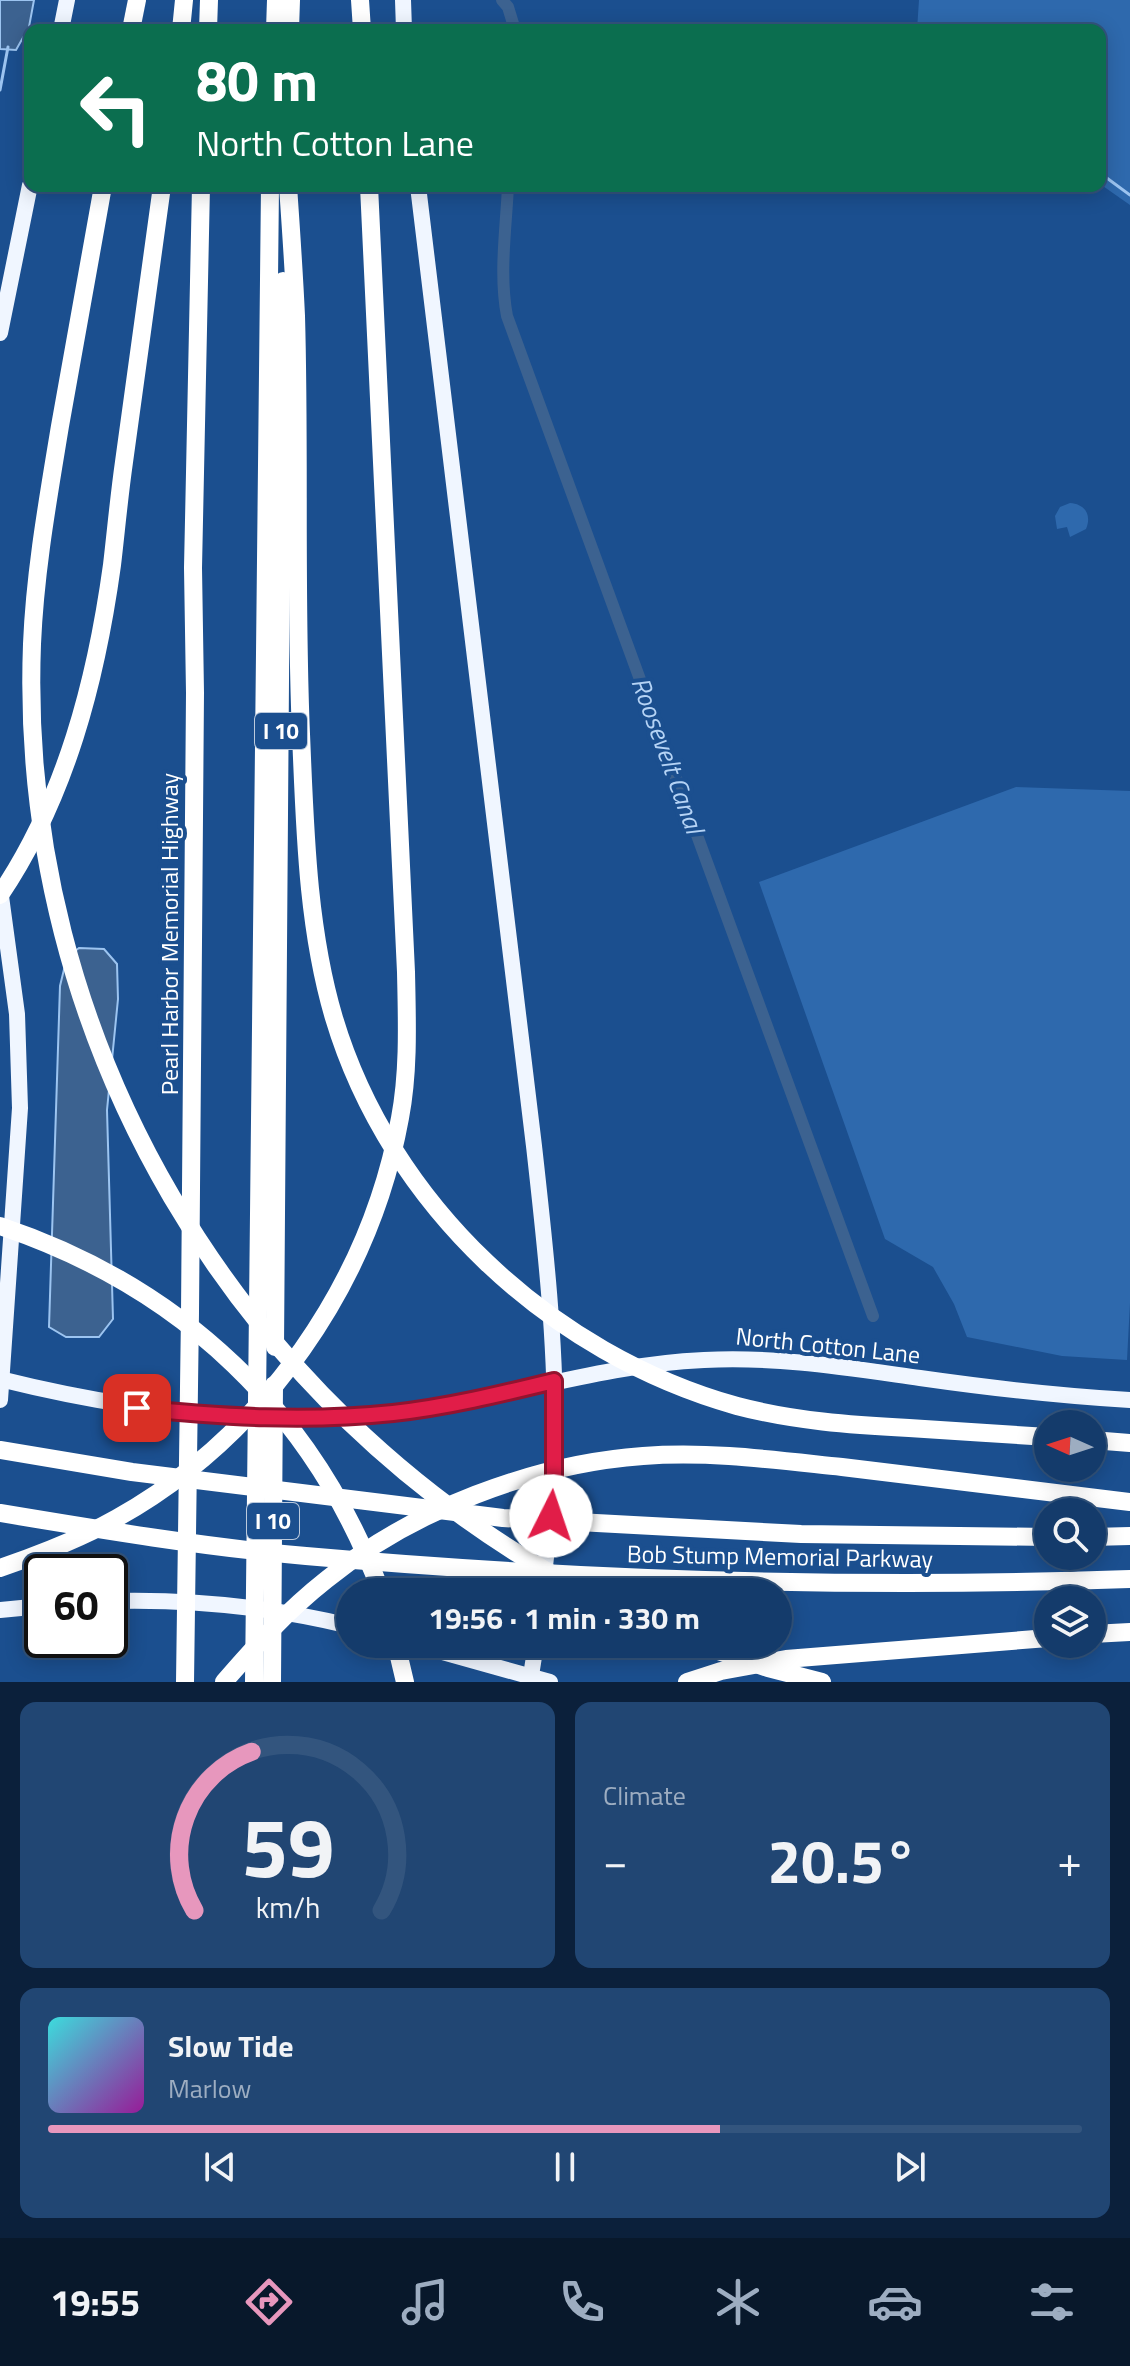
<!DOCTYPE html>
<meta charset="utf-8">
<style>
body{margin:0;font-family:"Titillium Web",sans-serif;background:#214673;color:#f1f3f6;height:100vh;display:flex;flex-direction:column;font-size:30px;white-space:nowrap}
*{box-sizing:border-box;margin:0}
p{font-size:26px;color:#9dadc1}
.icon{flex:none;width:44px;height:44px;fill:none;stroke:currentColor;stroke-width:2;stroke-linecap:round;stroke-linejoin:round}
.map{position:relative;height:1682px;overflow:hidden}
.drawer{display:flex;flex-direction:column;gap:20px;padding:20px;background:#0b203b;flex:1}
.drawer>*{flex:none}
.top-card{position:absolute;left:24px;top:24px;width:1082px;height:168px;border-radius:16px;box-shadow:0 4px 20px #0003,0 0 0 2px #33557e;background:#0b6e4f;color:#fff;overflow:hidden}
.needle{width:52px;rotate:273deg}
.controls{position:absolute;left:1034px;top:1410px;display:grid;gap:16px}
.controls a{display:grid;place-items:center;width:72px;height:72px;border-radius:50%;background:#143b6b;box-shadow:0 4px 20px #0003,0 0 0 2px #33557e;font-size:40px}
.speed{position:absolute;left:24px;top:1554px;display:flex;gap:16px;font-size:40px;font-weight:700;text-align:center}
.speed>*{display:grid;place-content:center;width:104px;height:104px;border-radius:50%;background:#143b6b;box-shadow:0 4px 20px #0003,0 0 0 2px #33557e;line-height:1}
.speed .limit{border:4px solid #111;border-radius:12px;background:#fff;color:#111}
.pin{position:absolute;display:grid;place-items:center;width:68px;height:68px;color:#fff;margin:-34px;border-radius:16px;box-shadow:0 4px 12px #0006}
.me{position:absolute;width:88px;margin:-44px;rotate:4deg;stroke-linejoin:round;filter:drop-shadow(0 0 6px #0008)}
.turn{display:flex;align-items:center;gap:28px;height:168px;padding:0 40px;font-size:36px}
.turn .icon{width:104px;height:104px;stroke-width:2.5}
.turn b{display:block;font-size:56px;line-height:68px}
.big{font-size:60px;font-weight:700;line-height:1.1}
.drawer .widget{flex:1;display:flex;flex-direction:column;justify-content:center;gap:12px;min-width:0;padding:0 28px;border-radius:16px;background:#214673}
.drawer .dial{align-items:center;gap:0}
.dial svg{height:208px;overflow:visible;fill:none;stroke:#33557e;stroke-width:7;stroke-linecap:round;text-anchor:middle}
.dial text{fill:#f1f3f6;stroke:none}
.song{display:flex;align-items:center;gap:24px}
.cover{width:96px;height:96px;border-radius:12px;background:linear-gradient(135deg,hsl(180 70% 55%),hsl(300 70% 35%))}
.played{height:8px;border-radius:4px;background:linear-gradient(90deg,#e797bd 65%,#33557e 65%)}
.keys{display:flex;justify-content:space-around;direction:ltr}
.heat{display:flex;justify-content:space-between;align-items:center;font-size:44px;direction:ltr}
.drawer .tiles{flex:1;display:grid;gap:20px;grid-template-columns:1fr 1fr}
.widget:last-child{grid-column:span 2}
.trip{position:absolute;left:336px;top:1578px;width:456px;height:80px;border-radius:40px;background:#143b6b;box-shadow:0 4px 20px #0003,0 0 0 2px #33557e;font-weight:700;line-height:80px;text-align:center}
.tab-bar{display:flex;height:128px;justify-content:space-around;align-items:center;background:#08182b;color:#9dadc1}
.tab-bar .icon{width:56px;height:56px}
.tab-bar .selected{color:#e797bd}
.tab-bar b{font-size:36px;color:#f1f3f6}
.map>svg:first-child{display:block}
.green{fill:#2e69ad}
.water{fill:#3c6290;stroke:#9cc4f0;stroke-width:2}
.lines{fill:none;stroke-linecap:round;stroke-linejoin:round}
.stream{stroke:#9cc4f0;stroke-width:3}
.canal{stroke:#3c6290;stroke-width:12}
.primary{stroke:#f0f6ff;stroke-width:16}
.highway{stroke:#fff;stroke-width:18}
.route-casing{stroke:#92132f;stroke-width:20}
.route{stroke:#e11d48;stroke-width:14}
.labels{text-anchor:middle;dominant-baseline:central;stroke-width:8;stroke-linejoin:round;paint-order:stroke}
.shield{fill:#1b4f8f;stroke:#bbcadd;stroke-width:2}
.shield-label{font-size:22px;font-weight:bold;fill:#fff}
.street-label{font-size:24px;fill:#fff;stroke:#1b4f8f}
.water-label{font-size:26px;font-style:italic;fill:#b5d3f5;stroke:#1b4f8f}
</style>
<div class="map">
<svg width="1130" height="1682" viewBox="0 0 1130 1682">
<rect width="100%" height="100%" fill="#1b4f8f"/>
<!-- green -->
<g class="green">
<polygon points="919,0 1130,0 1130,205 1100,184 1100,30 917,30"/>
<path d="M 1070,503 C 1085,504 1092,515 1086,529 L 1070,537 L 1067,527 L 1057,529 L 1055,516 L 1060,507 Z"/>
<polygon points="1016,787 1130,791 1130,1303 1127,1360 1062,1356 967,1337 954,1304 933,1267 885,1239 759,882"/>
</g>
<!-- water -->
<g class="water">
<polygon points="0,0 34,0 29,27 16,50 0,49"/>
<polygon points="79,948 104,949 117,964 118,999 107,1110 113,1319 99,1337 66,1337 49,1327 60,986 67,957"/>
</g>
<g class="lines">
<!-- stream -->
<g class="stream">
<polyline points="0,90 8,47"/>
<polyline points="1100,173 1130,195"/>
</g>
<!-- canal -->
<g class="canal">
<polyline points="502,0 508,7 515,30"/>
<path d="M 508,186 C 506,229 499,274 507,316 L 873,1316"/>
</g>
<!-- primary -->
<g class="primary">
<polyline points="403,0 404,30"/>
<polyline points="61,30 67,0"/>
<path d="M 418,186 L 534,1146 C 545,1244 556,1341 555,1439 C 554,1491 548,1541 542,1592"/>
<polyline points="0,333 30,185"/>
<polyline points="0,889 17,1014 20,1108 0,1400"/>
<path d="M 0,1379 C 140,1414 287,1431 431,1408 C 522,1393 610,1364 704,1360 C 776,1356 848,1368 920,1378 C 990,1388 1060,1396 1130,1400"/>
<path d="M 110,1601 C 190,1599 272,1607 350,1626"/>
<polyline points="0,1610 42,1606"/>
<polyline points="414,1644 550,1682"/>
<polyline points="530,1682 536,1644"/>
</g>
<!-- highway -->
<g class="highway">
<polyline points="360,0 362,30"/>
<polyline points="131,30 137,0"/>
<polyline points="181,30 184,0"/>
<polyline points="208,30 209,0"/>
<polyline points="275,30 276,0"/>
<polyline points="290,30 291,0"/>
<path d="M 103,186 C 89,266 74,346 60,426 C 48,499 35,571 32,644 C 17,1040 236,1407 584,1592"/>
<path d="M 288,186 C 291,229 294,273 296,316 C 300,455 295,595 301,734 C 305,828 307,927 334,1018 C 390,1205 551,1354 737,1406 C 794,1421 851,1425 909,1428 C 955,1431 1002,1434 1048,1437"/>
<path d="M 0,895 C 66,797 96,681 112,565 C 116,531 119,497 124,462 C 136,370 150,278 162,186"/>
<path d="M 0,1226 C 182,1287 314,1412 381,1592"/>
<polyline points="275,1347 283,281"/>
<polyline points="1092,1440 1130,1443"/>
<polyline points="0,1450 132,1472 503,1518 801,1534 1048,1537"/>
<path d="M 0,1513 C 102,1530 204,1547 306,1556 C 580,1580 855,1589 1130,1579"/>
<polyline points="1092,1537 1130,1536"/>
<path d="M 0,1568 C 41,1554 80,1539 117,1518 C 264,1436 370,1283 400,1118 C 409,1071 407,1021 406,972 L 369,186"/>
<polyline points="1092,1634 1130,1632"/>
<polyline points="396,1644 405,1682"/>
<polyline points="698,1644 768,1668 822,1682"/>
<polyline points="185,1682 190,1313 195,693 193,568 201,186"/>
<path d="M 224,1682 C 256,1645 288,1610 326,1580 C 412,1510 533,1464 643,1456 C 710,1451 775,1460 842,1467 C 938,1478 1034,1491 1130,1502"/>
<polyline points="254,1682 270,186"/>
<polyline points="272,1682 274,1385"/>
<polyline points="687,1682 721,1671 786,1659 1048,1638"/>
</g>
</g>
<g class="lines">
<defs>
<path id="route" d="M 137,1408 C 222,1417 307,1422 393,1413 C 447,1407 501,1394 554,1381 L 554,1474 L 551,1516"/>
</defs>
<!-- route casing -->
<use href="#route" class="route-casing"/>
<!-- route -->
<use href="#route" class="route"/>
</g>
<g class="labels">
<!-- shield labels -->
<g class="shield">
<rect x="255" y="713" width="52" height="36" rx="6"/>
<rect x="247" y="1503" width="52" height="36" rx="6"/>
</g>
<g class="shield-label">
<text x="281" y="731">I 10</text>
<text x="273" y="1521">I 10</text>
</g>
<!-- street labels -->
<g class="street-label">
<text transform="translate(169 934) rotate(-90)">Pearl Harbor Memorial Highway</text>
<text transform="translate(828 1345) rotate(6)">North Cotton Lane</text>
<text transform="translate(780 1556) rotate(1)">Bob Stump Memorial Parkway</text>
</g>
<!-- water labels -->
<g class="water-label">
<text transform="translate(668 755) rotate(70)">Roosevelt Canal</text>
</g>
</g>
</svg>
<div class="controls">
<a><svg class="needle" viewBox="-14 -14 28 28"><path d="M0-13l5 13h-10z" fill="#e53935"/><path d="M0 13l5-13h-10z" fill="#9dadc1"/></svg></a>
<a><svg class="icon" aria-label="search" viewBox="0 0 24 24"><circle cx="10" cy="10" r="6"/><path d="M15 15l6 6"/></svg></a>
<a><svg class="icon" aria-label="layers" viewBox="0 0 24 24"><path d="M12 4l9 5-9 5-9-5zM3 14l9 5 9-5"/></svg></a>
</div>
<div class="speed"><div class="limit">60</div></div>
<div class="pin" style="left:137px;top:1408px;background:#d93025"><svg class="icon" aria-label="arrive" viewBox="0 0 24 24"><path d="M6 21V4h12l-3 4 3 4H6"/></svg></div>
<svg class="me" style="left:551px;top:1516px" viewBox="-20 -20 40 40"><circle r="19" fill="#fff"/><path d="M0-13L10 11 0 6-10 11z" fill="#e11d48"/></svg>
<div class="trip">19:56 · 1 min · 330 m</div>
<div class="top-card">
<div class="turn"><svg class="icon" aria-label="left" viewBox="0 0 24 24"><path d="M17 20v-9H6M10 6l-5 5 5 5"/></svg><div><b>80 m</b>North Cotton Lane</div></div>
</div>
</div>
<section class="drawer">
<div class="tiles">
<div class="widget dial"><svg viewBox="0 0 100 80">
<path d="M14 69A42 42 0 1 1 86 69"/>
<path d="M14 69A42 42 0 0 1 36 8" stroke="#e797bd"/>
<text x="50" y="56" font-size="32" font-weight="700">59</text>
<text x="50" y="72" font-size="11">km/h</text>
</svg></div>
<div class="widget"><p>Climate</p>
<div class="heat"><a>−</a><b class="big">20.5°</b><a>+</a></div>
</div>
<div class="widget">
<div class="song"><i class="cover"></i><div><b>Slow Tide</b><p>Marlow</p></div></div>
<div class="played"></div>
<div class="keys"><svg class="icon" aria-label="previous" viewBox="0 0 24 24"><path d="M18 5L8 12l10 7zM5 5v14"/></svg><svg class="icon" aria-label="pause" viewBox="0 0 24 24"><path d="M8 5v14M16 5v14"/></svg><svg class="icon" aria-label="next" viewBox="0 0 24 24"><path d="M6 5l10 7-10 7zM19 5v14"/></svg></div>
</div>
</div>
</section>
<nav class="tab-bar">
<b>19:55</b>
<svg class="icon selected" aria-label="directions" viewBox="0 0 24 24"><path d="M12 3l9 9-9 9-9-9zM9 14v-3h6M13 9l2 2-2 2"/></svg>
<svg class="icon" aria-label="music" viewBox="0 0 24 24"><path d="M9 18V5l10-2v13"/><circle cx="6" cy="18" r="3"/><circle cx="16" cy="16" r="3"/></svg>
<svg class="icon" aria-label="phone" viewBox="0 0 24 24"><path d="M5 4h4l2 5-3 2q2 4 5 5l2-3 5 2v4C11 20 4 13 5 4z"/></svg>
<svg class="icon" aria-label="climate" viewBox="0 0 24 24"><path d="M12 3v18M4 7l16 10M4 17L20 7"/></svg>
<svg class="icon" aria-label="car" viewBox="0 0 24 24"><path d="M5 17H2v-5l4-1 3-4h7l3 4 3 1v5h-3M9 17h6M6 11h13"/><circle cx="7" cy="17" r="2"/><circle cx="17" cy="17" r="2"/></svg>
<svg class="icon" aria-label="filters" viewBox="0 0 24 24"><path d="M4 7h16M4 17h16"/><circle cx="9" cy="7" r="2"/><circle cx="15" cy="17" r="2"/></svg>
</nav>
